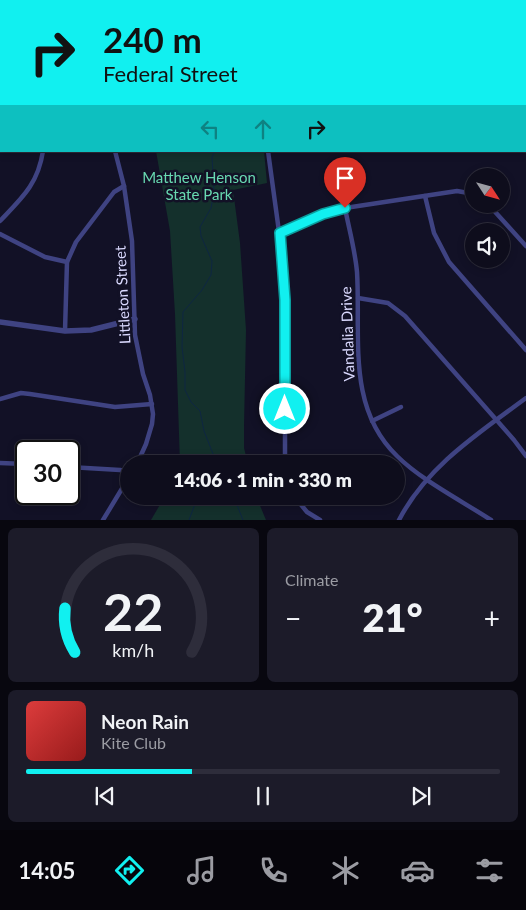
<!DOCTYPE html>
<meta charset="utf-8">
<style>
body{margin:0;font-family:Lato,sans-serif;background:#1c1b29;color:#f1f3f6;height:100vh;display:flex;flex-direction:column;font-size:19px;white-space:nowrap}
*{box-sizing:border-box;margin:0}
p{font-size:16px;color:#9b9ca3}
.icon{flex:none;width:28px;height:28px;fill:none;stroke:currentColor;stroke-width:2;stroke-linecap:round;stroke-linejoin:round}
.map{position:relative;height:520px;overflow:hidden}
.panel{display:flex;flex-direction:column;gap:8px;padding:8px;background:#08070f;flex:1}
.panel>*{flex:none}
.hud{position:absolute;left:0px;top:0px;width:526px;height:152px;box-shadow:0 2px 8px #0003,0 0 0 1px #2e2d3b;background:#11f0f0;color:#111;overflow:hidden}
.needle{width:32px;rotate:126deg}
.buttons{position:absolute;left:465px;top:168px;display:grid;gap:10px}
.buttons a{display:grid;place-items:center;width:45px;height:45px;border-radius:50%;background:#0e0d1c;box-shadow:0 2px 8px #0003,0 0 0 1px #2e2d3b;font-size:25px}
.speed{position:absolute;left:15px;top:440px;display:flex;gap:10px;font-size:25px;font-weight:700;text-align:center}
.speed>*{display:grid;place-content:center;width:65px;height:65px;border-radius:50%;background:#0e0d1c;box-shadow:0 2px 8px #0003,0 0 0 1px #2e2d3b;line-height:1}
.speed .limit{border:2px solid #111;border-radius:8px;background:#fff;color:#111}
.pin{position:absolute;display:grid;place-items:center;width:42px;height:42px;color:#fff;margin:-51px -21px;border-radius:50% 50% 50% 0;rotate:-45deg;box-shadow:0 0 5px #0007}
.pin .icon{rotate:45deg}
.me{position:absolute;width:55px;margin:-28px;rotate:0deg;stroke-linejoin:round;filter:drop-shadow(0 0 4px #0008)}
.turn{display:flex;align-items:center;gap:18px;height:105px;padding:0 20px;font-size:22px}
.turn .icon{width:65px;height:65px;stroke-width:2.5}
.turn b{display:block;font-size:35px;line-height:42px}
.lanes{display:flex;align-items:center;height:48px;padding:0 20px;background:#0003;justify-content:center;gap:25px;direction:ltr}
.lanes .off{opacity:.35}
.big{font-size:38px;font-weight:800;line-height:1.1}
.panel .widget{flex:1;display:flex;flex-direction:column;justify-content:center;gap:8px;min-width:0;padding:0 18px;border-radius:8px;background:#1c1b29}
.panel .dial{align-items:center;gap:0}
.dial svg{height:130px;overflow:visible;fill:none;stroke:#2e2d3b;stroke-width:7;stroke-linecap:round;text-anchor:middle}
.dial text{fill:#f1f3f6;stroke:none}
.song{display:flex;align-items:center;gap:15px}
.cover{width:60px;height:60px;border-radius:8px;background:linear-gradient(135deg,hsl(0 70% 55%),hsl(0 70% 35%))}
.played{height:5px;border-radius:2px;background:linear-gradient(90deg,#11f0f0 35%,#2e2d3b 35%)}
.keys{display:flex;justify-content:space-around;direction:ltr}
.heat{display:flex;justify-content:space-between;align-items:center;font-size:28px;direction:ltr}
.panel .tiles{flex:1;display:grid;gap:8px;grid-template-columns:1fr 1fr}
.widget:last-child{grid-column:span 2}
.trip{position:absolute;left:120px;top:455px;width:285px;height:50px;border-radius:25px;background:#0e0d1c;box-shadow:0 2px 8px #0003,0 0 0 1px #2e2d3b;font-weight:800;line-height:50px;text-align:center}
.menu{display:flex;height:80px;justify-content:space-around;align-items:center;background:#06050b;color:#9b9ca3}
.menu .icon{width:35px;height:35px}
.menu .current{color:#11f0f0}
.menu b{font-size:22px;color:#f1f3f6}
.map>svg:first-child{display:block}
.green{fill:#14302c}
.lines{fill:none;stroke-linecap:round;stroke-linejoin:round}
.stream{stroke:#0e2642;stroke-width:1}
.minor{stroke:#3f4382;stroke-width:4.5}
.tertiary{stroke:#3f4382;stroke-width:5.5}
.route-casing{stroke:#0b9c9c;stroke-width:12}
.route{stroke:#11f0f0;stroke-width:9}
.labels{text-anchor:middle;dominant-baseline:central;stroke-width:5;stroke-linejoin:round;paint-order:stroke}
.park-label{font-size:15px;fill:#68d9b1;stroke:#121126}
.street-label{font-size:15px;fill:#d9d8fd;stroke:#121126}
</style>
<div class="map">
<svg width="526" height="520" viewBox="0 0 526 520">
<rect width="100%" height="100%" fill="#121126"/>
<!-- green -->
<g class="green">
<polygon points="96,0 248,0 248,1 97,1"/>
<polygon points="156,151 264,151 267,183 233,190 240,243 246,330 244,426 244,448 248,464 180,464 175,314 170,231"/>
<polygon points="165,496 256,496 266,520 151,520"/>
</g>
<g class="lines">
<!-- stream -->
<g class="stream">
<polyline points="219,1 219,0"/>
<polyline points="215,151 212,157 214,193 211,208 200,227 201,236 212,261 211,275 202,290 183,312 182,347 185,372 185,390 191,402 200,411 204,431 217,464"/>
<polyline points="230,496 237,505 243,520"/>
<polyline points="189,520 195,504 202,496"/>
</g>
<!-- minor -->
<g class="minor">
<polyline points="60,0 61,1"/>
<polyline points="252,0 252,1"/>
<polyline points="316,0 319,1"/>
<polyline points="474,1 476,0"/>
<polyline points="0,44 1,45"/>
<polyline points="525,83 526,83"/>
<polyline points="525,100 526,99"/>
<polyline points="0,135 1,134"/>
<polyline points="115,151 124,186 132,241 135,335 143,374 150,395 153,414 152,424 146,444 137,464"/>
<polyline points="268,151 283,261 285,300 285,464"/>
<polyline points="425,196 434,233 449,262 526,350"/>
<polyline points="488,204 526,246"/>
<path d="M 345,208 C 349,229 355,250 357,272 C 361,335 346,407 397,456 C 421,480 462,501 491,520"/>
<path d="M 0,221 C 22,198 38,184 43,151"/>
<polyline points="280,233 323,214 345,208 457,191 474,194"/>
<polyline points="0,234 45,257 67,262"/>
<polyline points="358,298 388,303 405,316 514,440 526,456"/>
<polyline points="65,331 67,262 76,242 114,192 124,186"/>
<polyline points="0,399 21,393 30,394 115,407 152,404"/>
<polyline points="372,421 401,407"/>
<polyline points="0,463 26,464"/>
<polyline points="69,467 120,470 129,472"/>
<polyline points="294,496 307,512 320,520"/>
<polyline points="103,520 129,477"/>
<path d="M 399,520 C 427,466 479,433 526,398"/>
</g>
<!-- tertiary -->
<g class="tertiary">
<polyline points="439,0 440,1"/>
<polyline points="456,0 457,1"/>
<polyline points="525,110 526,111"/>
<polyline points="525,126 526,128"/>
<polyline points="0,322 65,331 91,330 135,319"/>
</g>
</g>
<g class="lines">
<defs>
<polyline id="route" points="285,409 285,300 280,233 323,214 345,208"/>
</defs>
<!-- route casing -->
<use href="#route" class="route-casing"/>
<!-- route -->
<use href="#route" class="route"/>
</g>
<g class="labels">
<!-- park labels -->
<g class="park-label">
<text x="199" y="177">Matthew Henson<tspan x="199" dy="17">State Park</tspan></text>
</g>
<!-- street labels -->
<g class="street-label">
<text transform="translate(122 295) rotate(-93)">Littleton Street</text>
<text transform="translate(347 334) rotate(-92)">Vandalia Drive</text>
</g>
</g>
</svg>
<div class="buttons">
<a><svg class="needle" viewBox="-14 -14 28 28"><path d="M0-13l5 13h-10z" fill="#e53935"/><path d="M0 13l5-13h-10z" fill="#9b9ca3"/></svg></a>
<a><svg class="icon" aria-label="sound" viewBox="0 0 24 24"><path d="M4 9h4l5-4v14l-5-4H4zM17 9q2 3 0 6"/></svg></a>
</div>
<div class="speed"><div class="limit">30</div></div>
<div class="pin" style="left:345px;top:208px;background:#d93025"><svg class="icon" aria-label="arrive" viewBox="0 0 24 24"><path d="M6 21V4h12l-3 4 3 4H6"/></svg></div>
<svg class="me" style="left:285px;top:409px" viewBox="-20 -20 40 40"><circle r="17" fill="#11f0f0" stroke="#fff" stroke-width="3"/><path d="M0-11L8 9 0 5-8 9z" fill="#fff"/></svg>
<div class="trip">14:06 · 1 min · 330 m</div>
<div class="hud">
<div class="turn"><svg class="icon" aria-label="right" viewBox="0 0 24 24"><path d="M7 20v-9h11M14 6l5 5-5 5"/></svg><div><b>240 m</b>Federal Street</div></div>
<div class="lanes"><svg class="icon off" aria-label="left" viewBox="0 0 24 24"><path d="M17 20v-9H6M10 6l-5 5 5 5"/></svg><svg class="icon off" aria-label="ahead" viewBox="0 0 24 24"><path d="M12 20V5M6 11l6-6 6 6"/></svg><svg class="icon" aria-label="right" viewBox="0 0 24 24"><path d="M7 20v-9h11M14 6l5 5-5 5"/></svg></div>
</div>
</div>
<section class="panel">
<div class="tiles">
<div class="widget dial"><svg viewBox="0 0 100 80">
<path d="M14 69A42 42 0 1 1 86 69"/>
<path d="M14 69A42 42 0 0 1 8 42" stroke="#11f0f0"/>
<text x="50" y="56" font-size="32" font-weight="700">22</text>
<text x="50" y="72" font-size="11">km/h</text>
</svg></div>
<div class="widget"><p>Climate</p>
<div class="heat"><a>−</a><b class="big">21°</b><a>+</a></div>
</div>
<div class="widget">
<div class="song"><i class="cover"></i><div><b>Neon Rain</b><p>Kite Club</p></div></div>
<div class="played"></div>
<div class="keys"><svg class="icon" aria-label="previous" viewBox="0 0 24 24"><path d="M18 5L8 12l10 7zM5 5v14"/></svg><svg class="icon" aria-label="pause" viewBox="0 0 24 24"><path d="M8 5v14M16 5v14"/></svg><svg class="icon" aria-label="next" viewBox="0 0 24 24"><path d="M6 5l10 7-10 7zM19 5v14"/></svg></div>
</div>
</div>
</section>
<nav class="menu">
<b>14:05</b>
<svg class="icon current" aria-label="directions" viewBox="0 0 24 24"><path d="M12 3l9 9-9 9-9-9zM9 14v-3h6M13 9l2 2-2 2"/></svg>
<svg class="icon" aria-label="music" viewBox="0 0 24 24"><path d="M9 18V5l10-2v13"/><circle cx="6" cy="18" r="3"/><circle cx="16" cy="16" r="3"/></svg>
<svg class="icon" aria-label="phone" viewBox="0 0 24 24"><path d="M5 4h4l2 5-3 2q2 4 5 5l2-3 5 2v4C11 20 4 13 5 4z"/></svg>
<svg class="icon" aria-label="climate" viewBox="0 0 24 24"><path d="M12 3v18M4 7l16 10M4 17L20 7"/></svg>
<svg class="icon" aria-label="car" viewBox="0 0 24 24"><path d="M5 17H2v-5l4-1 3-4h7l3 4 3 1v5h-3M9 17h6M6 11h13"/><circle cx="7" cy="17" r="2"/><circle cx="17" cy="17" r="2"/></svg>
<svg class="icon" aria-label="filters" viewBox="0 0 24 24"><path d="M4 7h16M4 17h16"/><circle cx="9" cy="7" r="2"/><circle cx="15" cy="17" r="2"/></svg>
</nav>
